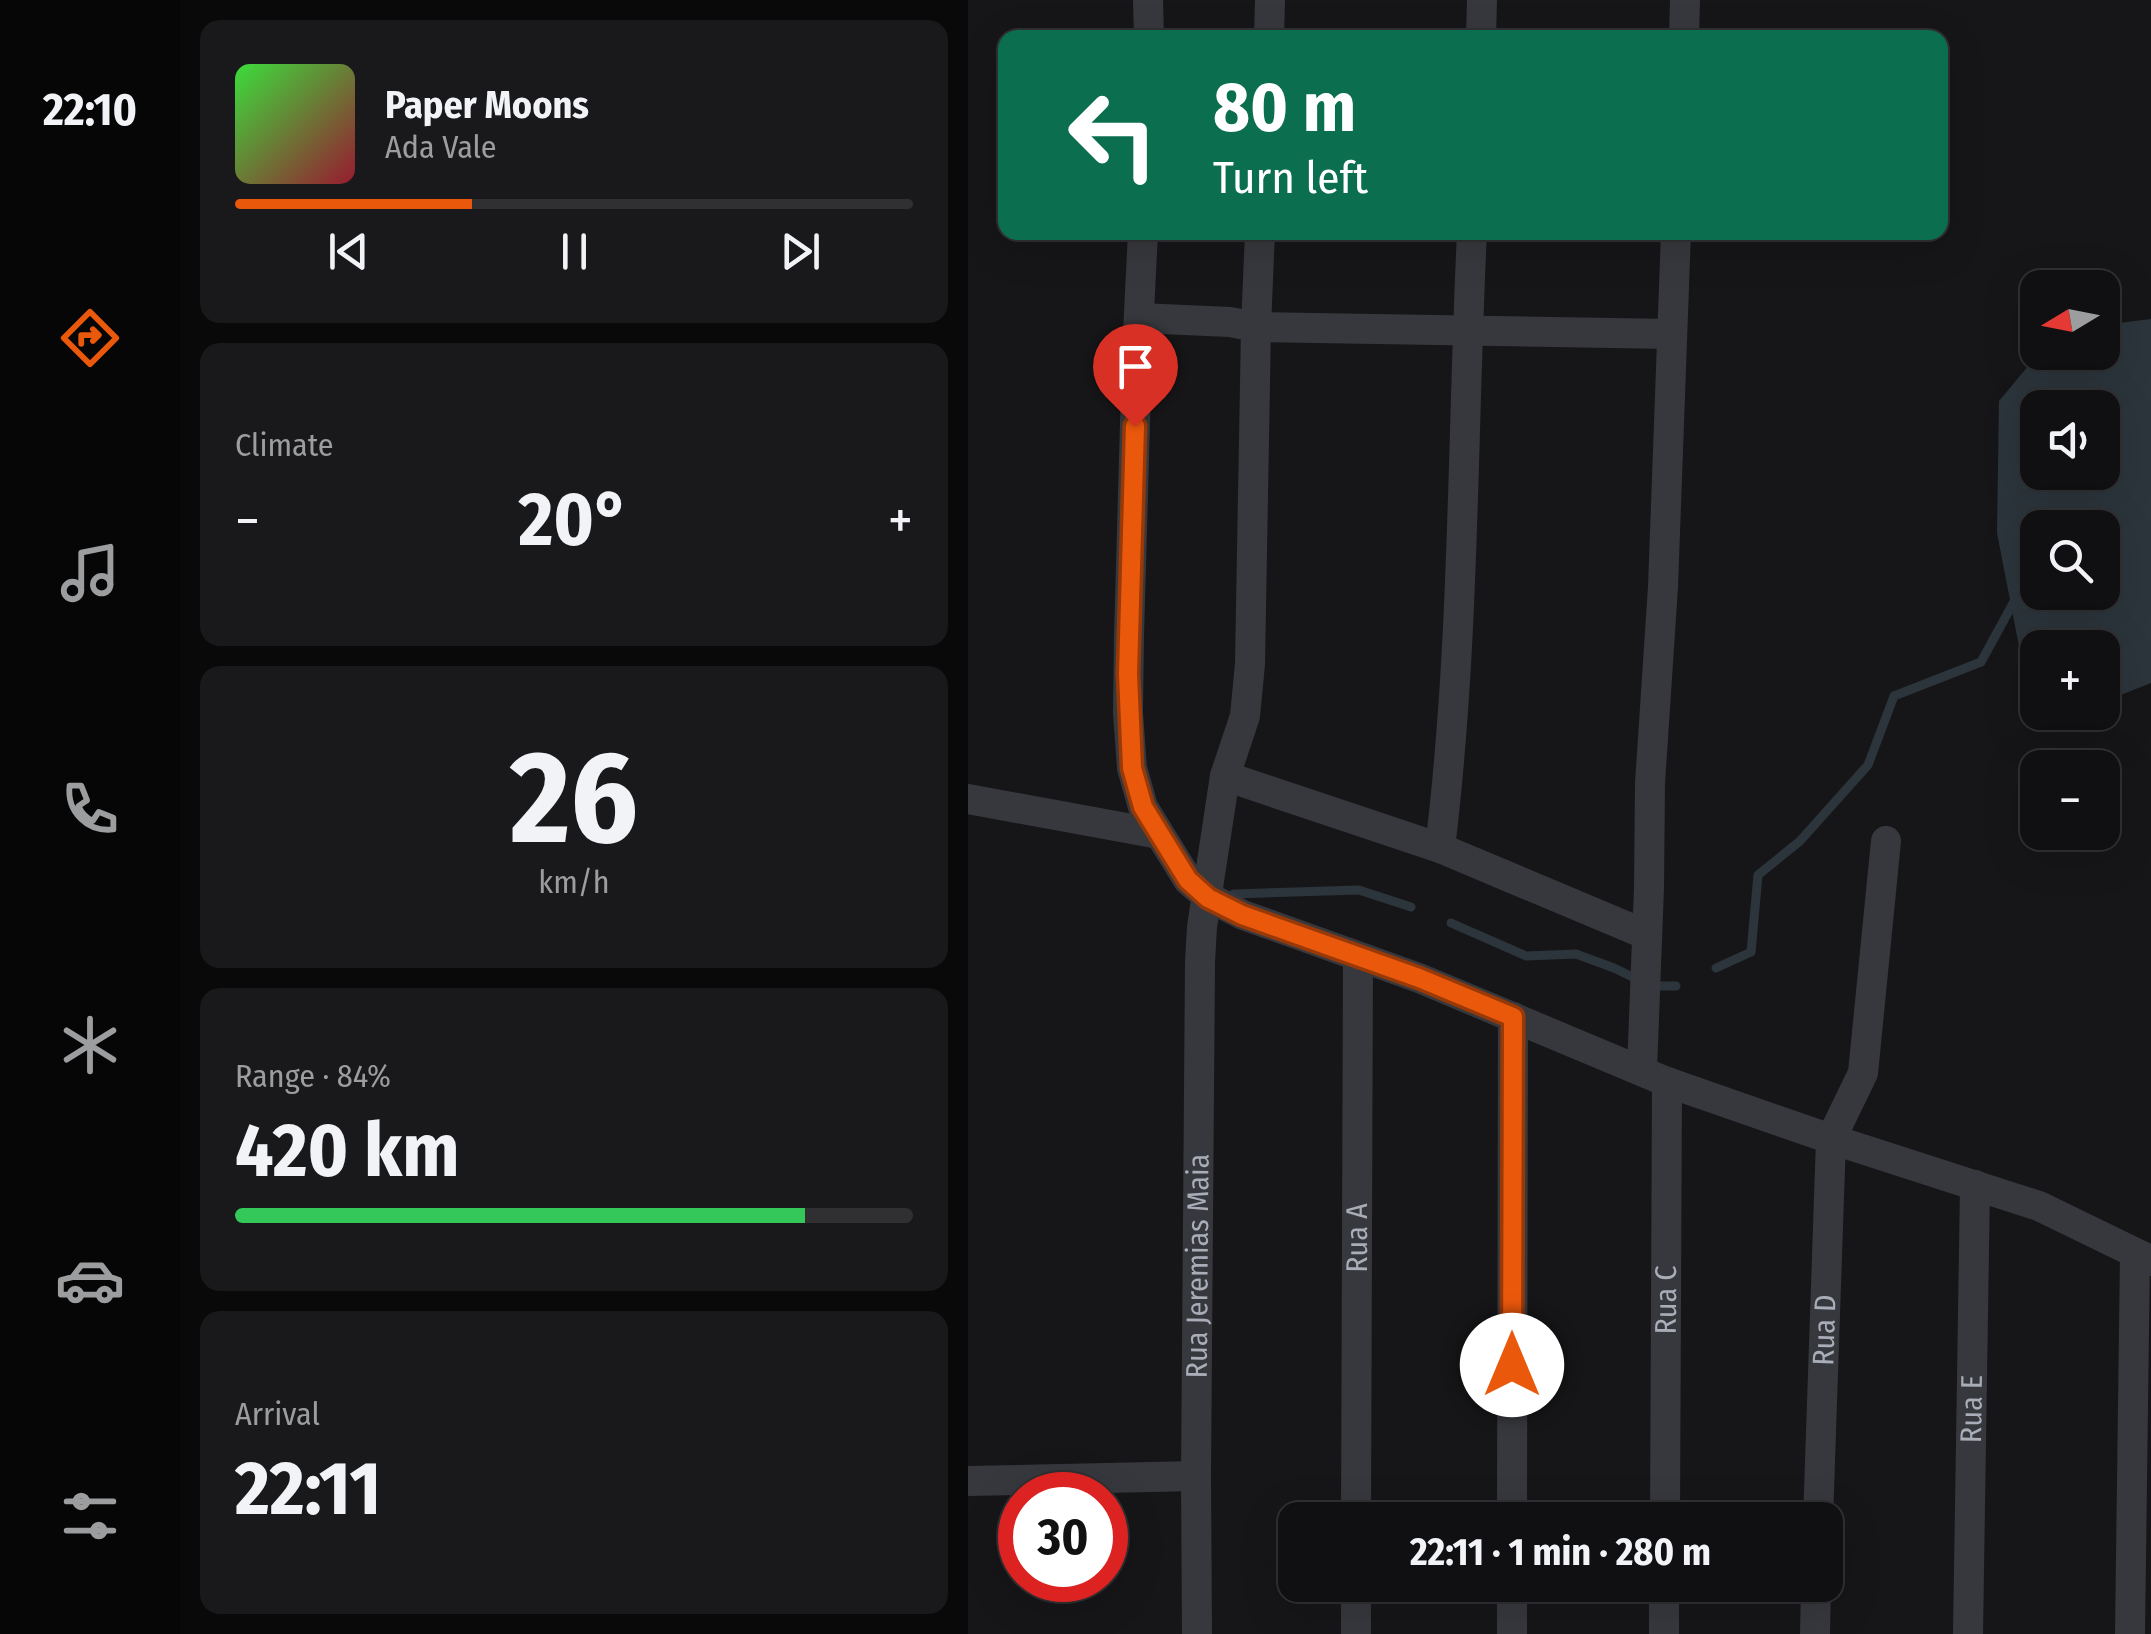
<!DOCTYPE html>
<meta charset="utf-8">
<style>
body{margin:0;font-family:"Fira Sans Condensed",sans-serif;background:#19191b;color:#f1f3f6;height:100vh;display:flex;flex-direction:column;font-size:38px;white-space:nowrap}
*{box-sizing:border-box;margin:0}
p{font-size:32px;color:#9c9d9f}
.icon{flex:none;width:55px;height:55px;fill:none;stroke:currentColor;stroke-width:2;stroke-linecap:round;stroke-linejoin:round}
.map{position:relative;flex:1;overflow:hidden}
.sheet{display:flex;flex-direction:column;gap:20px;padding:20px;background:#09090a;width:788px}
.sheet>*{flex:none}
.hud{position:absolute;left:30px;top:30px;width:950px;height:210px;border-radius:20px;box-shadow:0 10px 40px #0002,0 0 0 2px #303032;background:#0b6e4f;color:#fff;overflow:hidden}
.needle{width:65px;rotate:260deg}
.tools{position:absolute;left:1052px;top:270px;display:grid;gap:20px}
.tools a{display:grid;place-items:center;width:100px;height:100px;border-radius:20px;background:#101012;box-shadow:0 10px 40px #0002,0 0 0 2px #303032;font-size:50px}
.speed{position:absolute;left:30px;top:1472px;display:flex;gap:20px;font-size:50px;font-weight:700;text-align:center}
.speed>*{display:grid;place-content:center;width:130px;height:130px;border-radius:50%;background:#101012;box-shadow:0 10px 40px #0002,0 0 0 2px #303032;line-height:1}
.speed .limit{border:15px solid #d22;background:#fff;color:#111}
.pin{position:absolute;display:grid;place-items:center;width:85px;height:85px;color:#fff;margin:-102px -42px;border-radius:50% 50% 50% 0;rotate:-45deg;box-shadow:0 0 10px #0007}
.pin .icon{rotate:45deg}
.me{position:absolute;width:110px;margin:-55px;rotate:0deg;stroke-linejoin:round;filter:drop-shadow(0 0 8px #0008)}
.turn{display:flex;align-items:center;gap:35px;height:210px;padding:0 50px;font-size:45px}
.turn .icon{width:130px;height:130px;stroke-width:2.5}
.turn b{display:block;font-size:70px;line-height:85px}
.big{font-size:75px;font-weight:700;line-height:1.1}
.sheet .tile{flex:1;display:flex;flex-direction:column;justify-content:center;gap:15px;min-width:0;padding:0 35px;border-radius:20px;background:#19191b}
.sheet .dial{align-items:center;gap:0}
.dial b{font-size:130px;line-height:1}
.song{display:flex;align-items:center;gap:30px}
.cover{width:120px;height:120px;border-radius:15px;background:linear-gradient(135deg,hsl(120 70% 55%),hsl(350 70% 35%))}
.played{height:10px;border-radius:5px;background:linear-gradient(90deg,#ea580c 35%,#303032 35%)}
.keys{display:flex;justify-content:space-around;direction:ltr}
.heat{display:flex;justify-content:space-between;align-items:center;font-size:55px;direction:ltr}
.charge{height:15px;border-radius:8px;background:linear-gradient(90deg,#34c759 84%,#303032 0)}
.trip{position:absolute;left:310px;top:1502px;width:565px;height:100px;border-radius:20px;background:#101012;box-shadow:0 10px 40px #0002,0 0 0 2px #303032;font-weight:700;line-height:100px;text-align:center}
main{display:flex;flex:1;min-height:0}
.menu{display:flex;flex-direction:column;width:180px;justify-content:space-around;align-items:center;background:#060607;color:#9c9d9f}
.menu .icon{width:70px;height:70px}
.menu .on{color:#ea580c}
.menu b{font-size:45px;color:#f1f3f6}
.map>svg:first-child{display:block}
.water{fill:#2c353c;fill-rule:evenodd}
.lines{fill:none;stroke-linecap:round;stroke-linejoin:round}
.stream{stroke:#2c353c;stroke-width:9}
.minor{stroke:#37383d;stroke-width:30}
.route-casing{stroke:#983908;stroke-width:25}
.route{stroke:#ea580c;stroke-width:18}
.labels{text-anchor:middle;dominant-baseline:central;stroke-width:10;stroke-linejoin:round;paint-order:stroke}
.street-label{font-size:30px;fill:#a8adb8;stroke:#111113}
</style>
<main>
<nav class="menu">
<b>22:10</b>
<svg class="icon on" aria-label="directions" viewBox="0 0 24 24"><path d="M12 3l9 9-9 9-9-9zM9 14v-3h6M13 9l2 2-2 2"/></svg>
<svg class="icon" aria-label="music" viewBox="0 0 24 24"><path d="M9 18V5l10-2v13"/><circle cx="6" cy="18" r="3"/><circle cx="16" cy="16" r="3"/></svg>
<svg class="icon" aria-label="phone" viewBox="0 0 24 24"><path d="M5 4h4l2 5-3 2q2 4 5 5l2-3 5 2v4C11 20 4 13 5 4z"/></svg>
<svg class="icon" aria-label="climate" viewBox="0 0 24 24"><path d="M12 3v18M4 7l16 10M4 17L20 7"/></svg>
<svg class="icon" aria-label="car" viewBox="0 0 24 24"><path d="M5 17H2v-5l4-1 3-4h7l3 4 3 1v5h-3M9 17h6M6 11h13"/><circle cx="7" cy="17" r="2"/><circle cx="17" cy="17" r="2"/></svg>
<svg class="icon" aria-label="filters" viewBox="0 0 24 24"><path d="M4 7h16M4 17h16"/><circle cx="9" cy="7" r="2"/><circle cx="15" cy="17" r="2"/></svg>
</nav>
<section class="sheet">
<div class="tile">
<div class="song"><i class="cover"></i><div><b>Paper Moons</b><p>Ada Vale</p></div></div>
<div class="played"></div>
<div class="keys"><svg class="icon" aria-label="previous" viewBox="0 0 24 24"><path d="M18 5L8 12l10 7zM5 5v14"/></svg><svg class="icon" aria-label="pause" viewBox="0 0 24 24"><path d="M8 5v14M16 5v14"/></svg><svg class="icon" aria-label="next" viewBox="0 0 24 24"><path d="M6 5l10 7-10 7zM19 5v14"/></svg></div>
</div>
<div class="tile"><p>Climate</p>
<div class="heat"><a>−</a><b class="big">20°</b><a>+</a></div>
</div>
<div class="tile dial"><b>26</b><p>km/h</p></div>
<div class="tile"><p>Range · 84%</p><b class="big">420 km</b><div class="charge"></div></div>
<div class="tile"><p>Arrival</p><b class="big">22:11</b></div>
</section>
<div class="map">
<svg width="1184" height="1634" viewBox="0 0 1184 1634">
<rect width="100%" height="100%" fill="#161618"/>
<!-- water -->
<path class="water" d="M 1183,319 L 1183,683 L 1135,702 L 1135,648 L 1070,648 L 1070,681 L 1055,667 L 1029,533 L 1031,401 L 1071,353 L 1135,352 L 1135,325 ZM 1070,408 L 1135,408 L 1135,472 L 1070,472 ZM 1070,528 L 1135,528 L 1135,592 L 1070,592 Z"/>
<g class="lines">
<!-- stream -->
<g class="stream">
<polyline points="265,894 391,890 443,907"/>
<polyline points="483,923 558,956 608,954 646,968 683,986 708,986"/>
<polyline points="748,968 783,952 790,875 832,841 900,765 926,696 1013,662 1048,598"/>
</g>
<!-- minor -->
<g class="minor">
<polyline points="180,0 181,38"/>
<polyline points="301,38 302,0"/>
<polyline points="513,38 514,0"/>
<polyline points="716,38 717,0"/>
<polyline points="175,232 169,353 161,636 160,713 164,768 175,807 220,880 240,897 275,915 451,978 699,1082 863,1139 1071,1206 1184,1261"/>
<polyline points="171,318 262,322 288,327 704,334"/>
<polyline points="257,776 472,848 679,935"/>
<polyline points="0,799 191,834"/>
<path d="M 472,848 C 497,644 494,437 504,232"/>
<polyline points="674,1070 681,888 682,783 695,587 708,232"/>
<polyline points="0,1481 228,1476"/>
<path id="s1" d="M 388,1520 L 390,957"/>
<polyline points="544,1520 545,1017"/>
<path id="s2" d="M 697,1520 L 699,1082"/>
<path id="s3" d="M 850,1520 L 863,1139 L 895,1073 L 918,841"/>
<path id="s4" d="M 229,1634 L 228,1476 L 232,962 L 234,927 L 257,776 L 277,716 L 282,664 L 288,327 L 292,232"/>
<polyline points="388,1634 388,1585"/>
<polyline points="544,1634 544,1585"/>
<polyline points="696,1634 696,1585"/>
<polyline points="847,1634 848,1585"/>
<path id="s5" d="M 1000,1634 L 1007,1185"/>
<polyline points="1162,1634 1167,1254"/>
</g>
</g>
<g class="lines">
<defs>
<polyline id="route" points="167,426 160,674 164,768 175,807 207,859 220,880 240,898 274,915 451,978 545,1017 544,1365"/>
</defs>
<!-- route casing -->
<use href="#route" class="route-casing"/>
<!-- route -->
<use href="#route" class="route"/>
</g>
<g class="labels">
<!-- street labels -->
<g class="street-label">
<text stroke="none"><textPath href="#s1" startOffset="282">Rua A</textPath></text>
<text stroke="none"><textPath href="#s4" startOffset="368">Rua Jeremias Maia</textPath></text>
<text stroke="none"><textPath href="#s2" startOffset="220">Rua C</textPath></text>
<text stroke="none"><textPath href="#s3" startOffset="190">Rua D</textPath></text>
<text stroke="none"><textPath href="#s5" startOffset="225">Rua E</textPath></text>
</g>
</g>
</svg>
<div class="tools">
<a><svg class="needle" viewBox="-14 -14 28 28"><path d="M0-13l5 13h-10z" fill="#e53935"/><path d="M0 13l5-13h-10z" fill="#9c9d9f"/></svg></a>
<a><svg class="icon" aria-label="sound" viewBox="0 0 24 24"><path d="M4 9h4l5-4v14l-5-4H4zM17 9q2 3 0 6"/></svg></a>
<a><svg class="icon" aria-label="search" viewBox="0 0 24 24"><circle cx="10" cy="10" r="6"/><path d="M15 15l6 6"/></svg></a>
<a>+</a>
<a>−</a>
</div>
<div class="speed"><div class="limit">30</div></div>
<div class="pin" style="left:167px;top:426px;background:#d93025"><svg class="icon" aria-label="arrive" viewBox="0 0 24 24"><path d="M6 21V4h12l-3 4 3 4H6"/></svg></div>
<svg class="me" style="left:544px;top:1365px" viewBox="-20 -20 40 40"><circle r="19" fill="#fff"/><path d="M0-13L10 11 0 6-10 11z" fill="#ea580c"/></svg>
<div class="trip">22:11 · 1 min · 280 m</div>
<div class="hud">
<div class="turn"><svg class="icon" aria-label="left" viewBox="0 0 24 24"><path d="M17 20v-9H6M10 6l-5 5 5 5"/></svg><div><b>80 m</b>Turn left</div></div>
</div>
</div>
</main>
